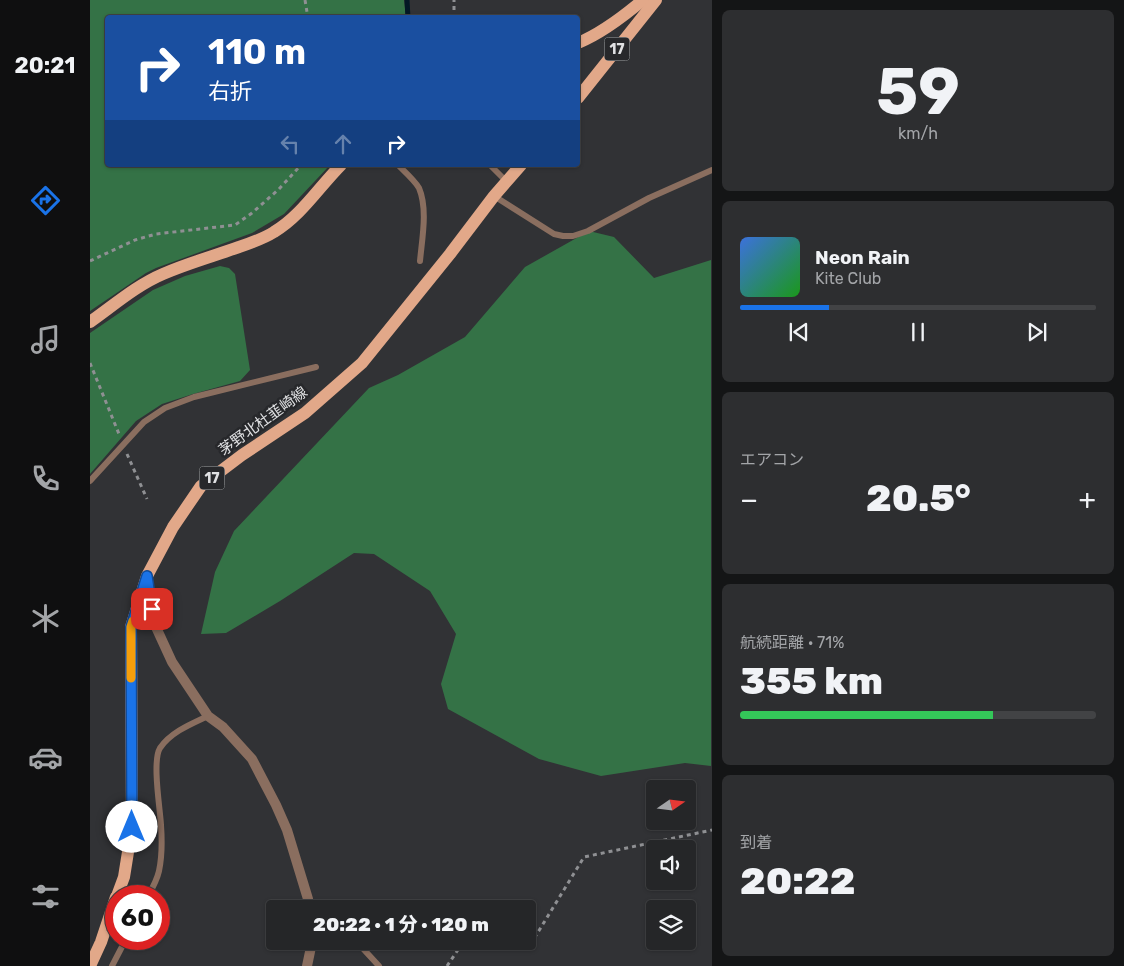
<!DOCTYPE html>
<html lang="ja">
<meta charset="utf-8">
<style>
body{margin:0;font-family:Rubik,"Noto Sans JP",sans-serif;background:#2d2e30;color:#f1f3f6;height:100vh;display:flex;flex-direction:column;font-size:19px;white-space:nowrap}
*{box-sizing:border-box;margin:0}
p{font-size:16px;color:#a3a5a8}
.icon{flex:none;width:28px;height:28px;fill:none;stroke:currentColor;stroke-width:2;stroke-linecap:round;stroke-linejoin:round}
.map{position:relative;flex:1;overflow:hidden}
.details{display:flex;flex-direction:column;gap:10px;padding:10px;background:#141516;width:412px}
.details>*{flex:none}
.top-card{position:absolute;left:15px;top:15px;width:475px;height:152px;border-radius:5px;box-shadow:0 1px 4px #0004,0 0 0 1px #424345;background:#1a4fa0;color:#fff;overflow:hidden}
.needle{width:32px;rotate:76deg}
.buttons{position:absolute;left:556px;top:780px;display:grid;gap:10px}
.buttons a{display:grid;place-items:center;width:50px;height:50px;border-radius:5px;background:#252628;box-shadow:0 1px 4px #0004,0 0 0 1px #424345;font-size:25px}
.speed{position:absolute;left:15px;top:885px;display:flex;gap:10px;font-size:25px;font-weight:700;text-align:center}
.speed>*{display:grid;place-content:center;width:65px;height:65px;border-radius:50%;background:#252628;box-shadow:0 1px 4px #0004,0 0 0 1px #424345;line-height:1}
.speed .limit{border:8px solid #d22;background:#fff;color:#111}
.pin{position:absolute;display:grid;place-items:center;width:42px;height:42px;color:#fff;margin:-21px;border-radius:10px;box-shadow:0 2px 8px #0006}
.me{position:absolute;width:55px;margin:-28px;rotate:0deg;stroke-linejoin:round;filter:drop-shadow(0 0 4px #0008)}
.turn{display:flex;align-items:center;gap:18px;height:105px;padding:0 20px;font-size:22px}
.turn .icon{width:65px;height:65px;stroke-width:2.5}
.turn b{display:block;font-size:35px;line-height:42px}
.lanes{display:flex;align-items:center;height:48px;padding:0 20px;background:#0003;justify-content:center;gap:25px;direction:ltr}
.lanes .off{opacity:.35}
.big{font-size:38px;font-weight:800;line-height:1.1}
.details .tile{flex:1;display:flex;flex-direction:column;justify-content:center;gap:8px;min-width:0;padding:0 18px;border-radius:8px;background:#2d2e30}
.details .dial{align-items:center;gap:0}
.dial b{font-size:65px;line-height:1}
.song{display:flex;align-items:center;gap:15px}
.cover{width:60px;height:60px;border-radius:8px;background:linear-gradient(135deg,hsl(220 70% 55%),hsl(120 70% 35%))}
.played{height:5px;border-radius:2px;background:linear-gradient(90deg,#1a73e8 25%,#424345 25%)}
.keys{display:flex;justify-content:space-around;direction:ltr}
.heat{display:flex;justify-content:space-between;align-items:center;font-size:28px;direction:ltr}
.charge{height:8px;border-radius:4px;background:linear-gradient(90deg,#34c759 71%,#424345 0)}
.trip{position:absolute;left:176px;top:900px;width:270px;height:50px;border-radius:5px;background:#252628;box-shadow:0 1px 4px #0004,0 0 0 1px #424345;font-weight:800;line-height:50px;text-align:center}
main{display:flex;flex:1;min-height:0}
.dock{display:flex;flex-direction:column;width:90px;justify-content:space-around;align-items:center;background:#0f0f10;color:#a3a5a8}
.dock .icon{width:35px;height:35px}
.dock .current{color:#1a73e8}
.dock b{font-size:22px;color:#f1f3f6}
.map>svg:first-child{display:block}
.forest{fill:#347246}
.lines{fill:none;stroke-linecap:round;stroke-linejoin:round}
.stream{stroke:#031825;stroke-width:5}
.path{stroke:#8f9093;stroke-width:3;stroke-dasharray:4 4;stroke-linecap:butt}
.service{stroke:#8a6e5f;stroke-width:6}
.minor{stroke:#8a6e5f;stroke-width:10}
.primary{stroke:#e2a889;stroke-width:12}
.route-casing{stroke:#114b97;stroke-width:12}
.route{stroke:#1a73e8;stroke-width:9}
.slow{stroke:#f59e0b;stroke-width:9}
.labels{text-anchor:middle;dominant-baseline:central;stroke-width:5;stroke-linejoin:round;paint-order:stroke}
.shield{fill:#27282b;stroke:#a8aaac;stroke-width:1}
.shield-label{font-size:14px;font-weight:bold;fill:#e0e1e3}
.street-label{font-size:15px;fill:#e0e1e3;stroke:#27282b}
</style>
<main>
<nav class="dock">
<b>20:21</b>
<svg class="icon current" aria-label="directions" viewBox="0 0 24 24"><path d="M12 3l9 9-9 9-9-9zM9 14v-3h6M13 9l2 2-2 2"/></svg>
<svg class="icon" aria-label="music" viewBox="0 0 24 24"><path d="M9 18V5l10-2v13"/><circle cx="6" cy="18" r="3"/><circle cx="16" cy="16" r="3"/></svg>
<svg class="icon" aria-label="phone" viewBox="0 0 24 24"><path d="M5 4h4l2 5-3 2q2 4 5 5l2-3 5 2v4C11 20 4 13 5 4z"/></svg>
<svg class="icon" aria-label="climate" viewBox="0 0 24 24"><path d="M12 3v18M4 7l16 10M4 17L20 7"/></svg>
<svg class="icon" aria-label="car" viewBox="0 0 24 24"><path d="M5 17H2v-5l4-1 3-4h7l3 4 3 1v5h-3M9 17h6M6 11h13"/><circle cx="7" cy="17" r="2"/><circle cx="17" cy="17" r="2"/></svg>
<svg class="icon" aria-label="filters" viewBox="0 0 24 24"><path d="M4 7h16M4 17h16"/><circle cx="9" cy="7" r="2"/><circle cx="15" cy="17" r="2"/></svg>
</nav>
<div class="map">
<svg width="622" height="966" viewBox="0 0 622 966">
<rect width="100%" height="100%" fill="#313235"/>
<!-- forest -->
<g class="forest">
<polygon points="0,0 314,0 316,17 18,18 18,165 240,165 194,214 162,233 66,268 56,273 0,311"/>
<polygon points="499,231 524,237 564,278 621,260 621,766 595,763 511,776 449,759 358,709 351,684 366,634 340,591 284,554 264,553 190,601 136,633 111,634 125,572 144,531 279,388 308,375 375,337 435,267"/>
<polygon points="130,266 139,268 145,274 160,370 150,381 103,394 72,404 46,421 0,474 0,333 63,290 95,276"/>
</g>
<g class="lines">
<!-- stream -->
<polyline class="stream" points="317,0 318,18"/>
<!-- path -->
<g class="path">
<polyline points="215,0 218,18"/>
<polyline points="364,18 364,0"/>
<polyline points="0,261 45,240 66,234 145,225 162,213 189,189 211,165"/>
<polyline points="0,363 29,434"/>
<polyline points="37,454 57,499"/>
<polyline points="409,941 435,947 442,942 494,857 622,830"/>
<polyline points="357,966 374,941"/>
</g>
<!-- service -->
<g class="service">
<path d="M 308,165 C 314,171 325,181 329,188 C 338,209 332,239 330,261"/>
<polyline points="400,165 417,182"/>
<polyline points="404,196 464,234 473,236 483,236 498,231 559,198 622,170"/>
<polyline points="0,481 54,422 75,408 104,397 226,367"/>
<path d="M 58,896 C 62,889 67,880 69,871 C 72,857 72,839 71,825 C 70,808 62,761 70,748 C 81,732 101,724 118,716"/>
<polyline points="218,899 230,909"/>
<polyline points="266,941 289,966"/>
<polyline points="22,966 36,939"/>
</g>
<!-- minor -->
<g class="minor">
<polyline points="57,578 65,625 82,662 118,716 133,727 162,759 186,805 197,830 218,899 219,909"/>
<polyline points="217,966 221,947 221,941"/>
</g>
<!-- primary -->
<g class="primary">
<path d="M 488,43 C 510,34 534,16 553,0"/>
<polyline points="488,98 566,0"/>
<path d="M 0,322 C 24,305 47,285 73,274 C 98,263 124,256 149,247 C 161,243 173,239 184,232 C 211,216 229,187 251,165"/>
<polyline points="27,896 34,877 42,827 41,627 57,576 83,527 111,486 152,455 215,413 272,363 360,254 404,196 431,165"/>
<polyline points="0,966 11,942 26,897"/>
</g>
</g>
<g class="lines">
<defs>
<polyline id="route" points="42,827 41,627 57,576 62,609"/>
</defs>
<!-- route casing -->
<use href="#route" class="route-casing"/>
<!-- route -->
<use href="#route" class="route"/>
<!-- slow -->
<polyline class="slow" points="41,678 41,627 43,621"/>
</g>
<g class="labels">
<!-- shield labels -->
<g class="shield">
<rect x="514.5" y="37.5" width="25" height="23" rx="4"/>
<rect x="109.5" y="466.5" width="25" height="23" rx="4"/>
</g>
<g class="shield-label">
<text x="527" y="49">17</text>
<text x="122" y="478">17</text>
</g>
<!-- street labels -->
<g class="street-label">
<text transform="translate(173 421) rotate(-36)">茅野北杜韮崎線</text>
</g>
</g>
</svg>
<div class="buttons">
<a><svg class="needle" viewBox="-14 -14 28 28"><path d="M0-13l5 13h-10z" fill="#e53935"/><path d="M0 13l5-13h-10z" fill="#a3a5a8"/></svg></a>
<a><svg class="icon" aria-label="sound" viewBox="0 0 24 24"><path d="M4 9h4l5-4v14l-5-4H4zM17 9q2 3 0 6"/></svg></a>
<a><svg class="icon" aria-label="layers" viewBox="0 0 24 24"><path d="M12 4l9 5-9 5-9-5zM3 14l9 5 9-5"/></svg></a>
</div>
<div class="speed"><div class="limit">60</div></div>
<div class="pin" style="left:62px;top:609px;background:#d93025"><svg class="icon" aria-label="arrive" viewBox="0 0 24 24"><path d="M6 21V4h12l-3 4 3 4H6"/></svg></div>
<svg class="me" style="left:42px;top:827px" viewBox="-20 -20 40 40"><circle r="19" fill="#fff"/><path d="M0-13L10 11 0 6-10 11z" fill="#1a73e8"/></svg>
<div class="trip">20:22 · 1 分 · 120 m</div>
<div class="top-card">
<div class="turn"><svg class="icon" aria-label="right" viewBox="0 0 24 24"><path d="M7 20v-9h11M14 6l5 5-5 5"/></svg><div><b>110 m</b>右折</div></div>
<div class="lanes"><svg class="icon off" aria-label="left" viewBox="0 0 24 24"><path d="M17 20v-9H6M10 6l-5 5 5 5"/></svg><svg class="icon off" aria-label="ahead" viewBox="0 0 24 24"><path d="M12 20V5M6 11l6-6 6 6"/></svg><svg class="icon" aria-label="right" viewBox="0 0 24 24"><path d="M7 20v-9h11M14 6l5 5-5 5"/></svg></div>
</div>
</div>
<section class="details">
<div class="tile dial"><b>59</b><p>km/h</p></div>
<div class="tile">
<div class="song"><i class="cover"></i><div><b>Neon Rain</b><p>Kite Club</p></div></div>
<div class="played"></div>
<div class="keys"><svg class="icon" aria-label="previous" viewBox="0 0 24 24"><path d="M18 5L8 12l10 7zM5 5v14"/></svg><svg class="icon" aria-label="pause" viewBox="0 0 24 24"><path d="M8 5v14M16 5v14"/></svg><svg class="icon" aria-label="next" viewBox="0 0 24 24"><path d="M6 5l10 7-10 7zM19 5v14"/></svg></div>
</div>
<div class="tile"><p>エアコン</p>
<div class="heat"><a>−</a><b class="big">20.5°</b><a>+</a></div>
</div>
<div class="tile"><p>航続距離 · 71%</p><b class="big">355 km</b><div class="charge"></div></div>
<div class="tile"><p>到着</p><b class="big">20:22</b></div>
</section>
</main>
